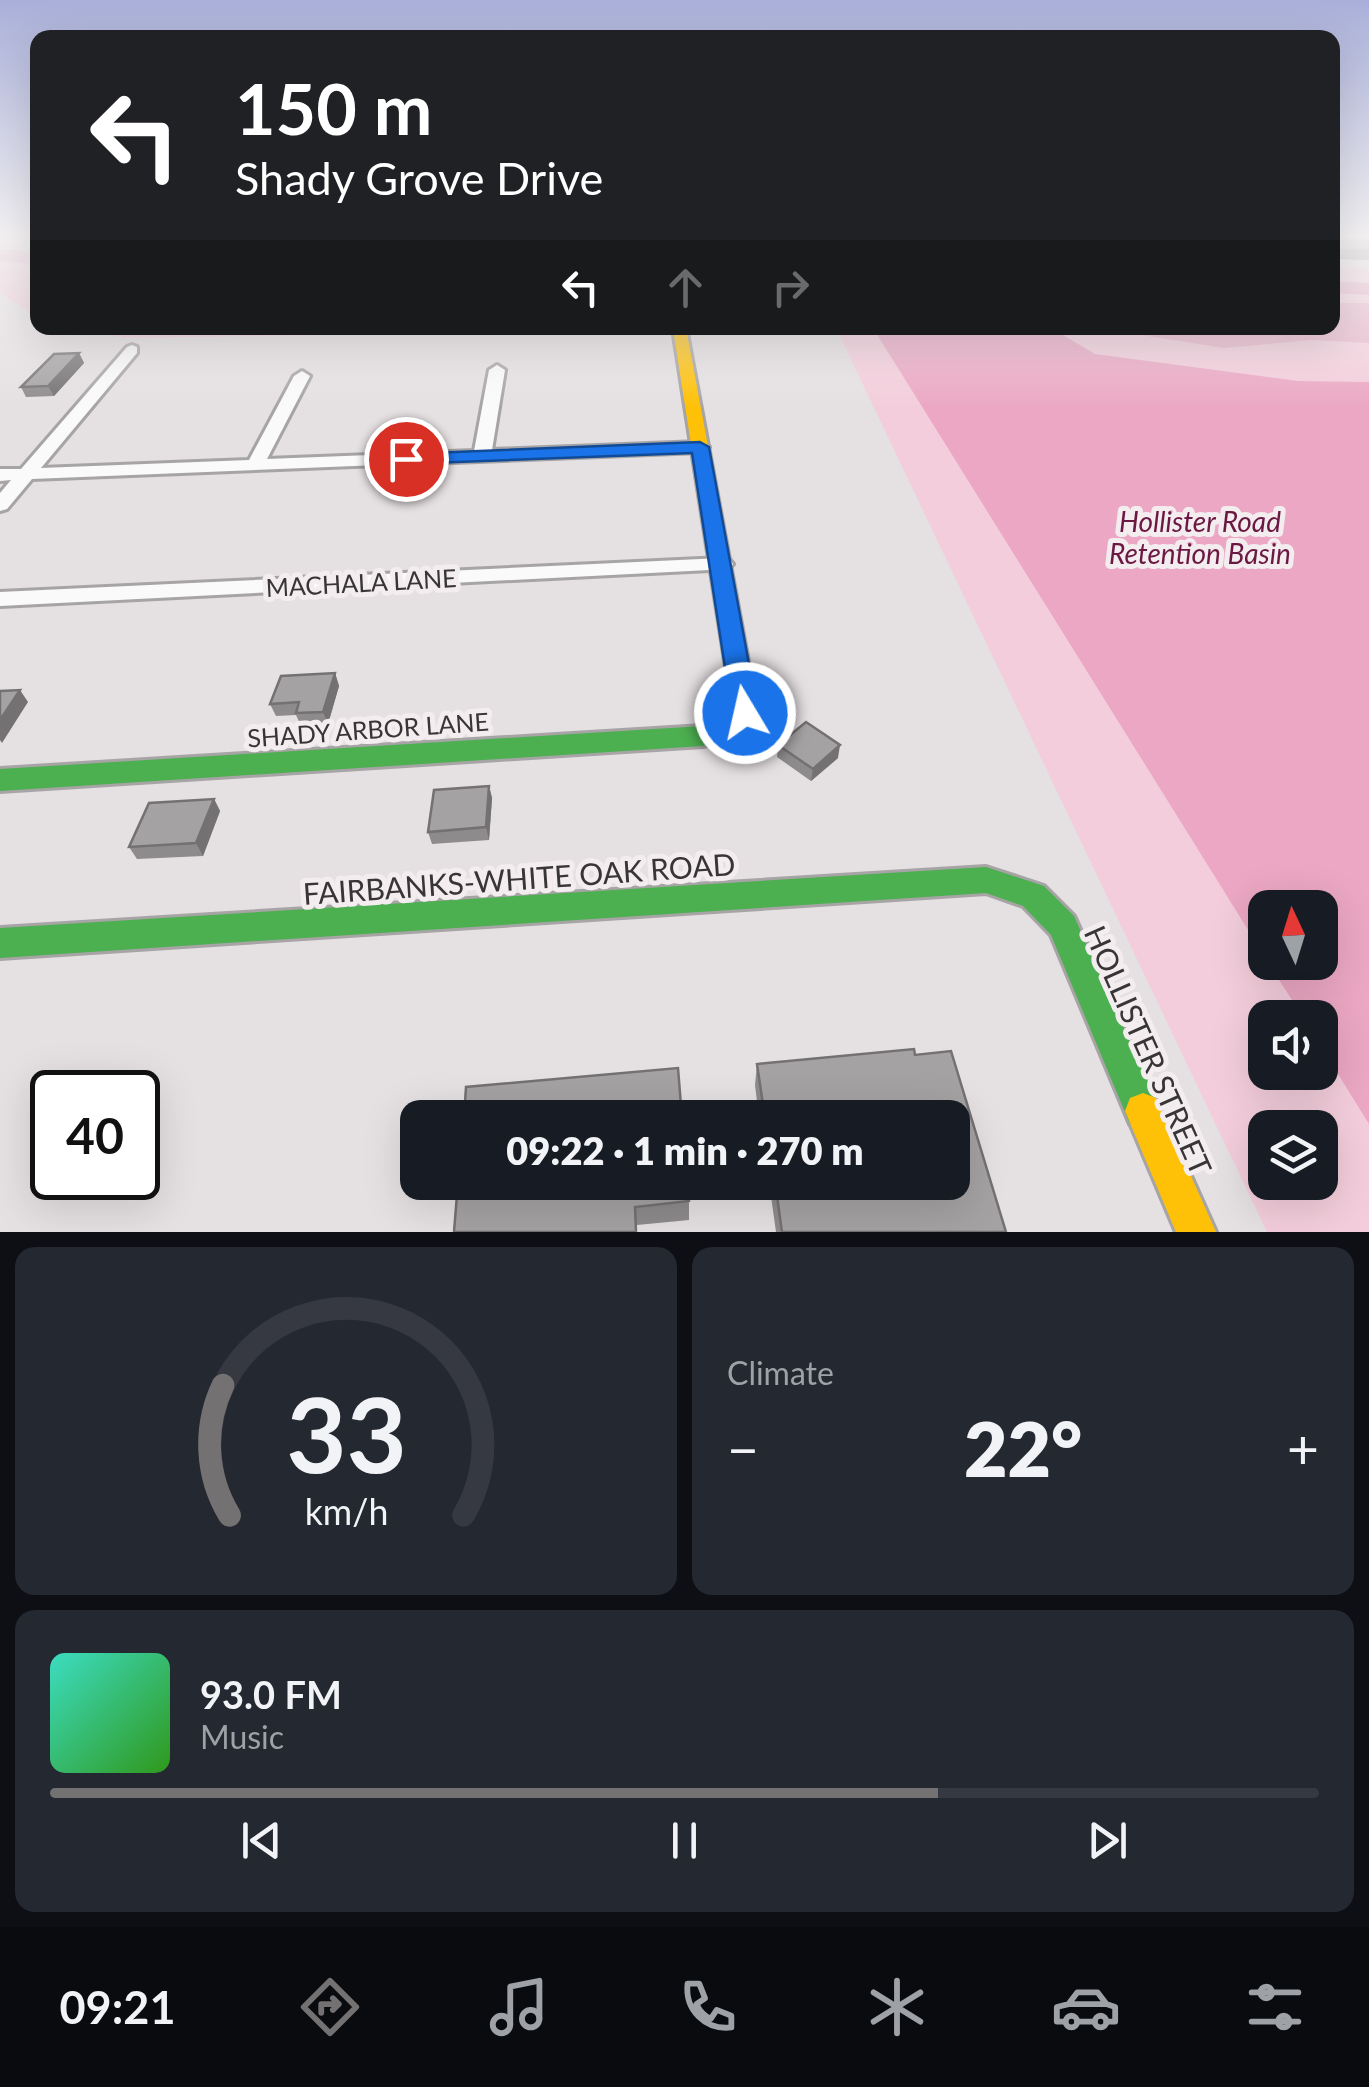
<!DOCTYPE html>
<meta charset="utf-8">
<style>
body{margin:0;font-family:Lato,sans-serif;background:#242831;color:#f1f3f6;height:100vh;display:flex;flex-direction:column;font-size:38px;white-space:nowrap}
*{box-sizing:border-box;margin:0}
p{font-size:32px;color:#9ea1a6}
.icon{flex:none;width:55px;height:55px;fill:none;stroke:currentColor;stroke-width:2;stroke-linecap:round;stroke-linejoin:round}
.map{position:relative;height:1232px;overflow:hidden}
.details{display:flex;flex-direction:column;gap:15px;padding:15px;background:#0d0f14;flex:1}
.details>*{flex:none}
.guide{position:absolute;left:30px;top:30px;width:1310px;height:305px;border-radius:20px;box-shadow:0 10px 40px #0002;background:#202124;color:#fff;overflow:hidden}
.needle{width:65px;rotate:356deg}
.controls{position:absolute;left:1248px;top:890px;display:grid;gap:20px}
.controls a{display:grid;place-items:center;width:90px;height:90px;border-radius:20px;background:#171b24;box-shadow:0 10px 40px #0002;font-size:50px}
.speed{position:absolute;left:30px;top:1070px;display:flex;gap:20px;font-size:50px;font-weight:700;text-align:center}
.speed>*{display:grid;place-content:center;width:130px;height:130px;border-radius:50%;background:#171b24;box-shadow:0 10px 40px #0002;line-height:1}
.speed .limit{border:5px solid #111;border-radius:15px;background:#fff;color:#111}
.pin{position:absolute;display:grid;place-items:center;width:85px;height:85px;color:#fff;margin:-42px;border:5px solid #fff;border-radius:50%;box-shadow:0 2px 10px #0007}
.me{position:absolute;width:110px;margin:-55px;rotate:351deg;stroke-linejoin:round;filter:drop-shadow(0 0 8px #0008)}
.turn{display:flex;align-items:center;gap:35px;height:210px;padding:0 40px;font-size:45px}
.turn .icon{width:130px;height:130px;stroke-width:2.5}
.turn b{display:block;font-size:70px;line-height:85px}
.lanes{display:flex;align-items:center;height:95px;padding:0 40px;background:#0003;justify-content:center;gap:50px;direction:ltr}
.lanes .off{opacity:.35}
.big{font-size:75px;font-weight:800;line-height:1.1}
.details .tile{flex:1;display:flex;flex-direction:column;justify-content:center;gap:15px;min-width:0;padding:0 35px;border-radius:20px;background:#242831}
.details .dial{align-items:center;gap:0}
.dial svg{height:260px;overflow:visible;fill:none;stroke:#363941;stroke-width:7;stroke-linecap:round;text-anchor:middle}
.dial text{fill:#f1f3f6;stroke:none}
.song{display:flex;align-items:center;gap:30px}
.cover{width:120px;height:120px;border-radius:15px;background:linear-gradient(135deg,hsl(170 70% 55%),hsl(110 70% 35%))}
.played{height:10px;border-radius:5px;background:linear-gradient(90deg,#747172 70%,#363941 70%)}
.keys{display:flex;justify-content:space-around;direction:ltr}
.heat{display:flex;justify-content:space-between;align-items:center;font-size:55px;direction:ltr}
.details .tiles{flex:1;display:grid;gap:15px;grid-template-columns:1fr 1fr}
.tile:last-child{grid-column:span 2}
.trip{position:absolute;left:400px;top:1100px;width:570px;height:100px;border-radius:20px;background:#171b24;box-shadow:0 10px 40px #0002;font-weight:800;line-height:100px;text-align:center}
.menu{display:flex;height:160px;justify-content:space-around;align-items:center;background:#090b0e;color:#9ea1a6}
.menu .icon{width:70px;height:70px}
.menu .on{color:#747172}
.menu b{font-size:45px;color:#f1f3f6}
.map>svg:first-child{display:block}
.green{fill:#f3cddb;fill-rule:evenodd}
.forest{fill:#eab4ca}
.water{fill:#eba7c3}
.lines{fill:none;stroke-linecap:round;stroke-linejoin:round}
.river{fill:#eba7c3;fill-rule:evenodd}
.street-casing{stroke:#a7a4a6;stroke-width:6}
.fast-casing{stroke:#a7a4a6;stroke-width:6}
.slow-casing{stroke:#a7a4a6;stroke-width:6}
.street{fill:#fbfafb;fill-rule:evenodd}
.fast{fill:#4caf50;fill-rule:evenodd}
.slow{fill:#ffc107;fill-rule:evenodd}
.wall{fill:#8e8b8c}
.shaded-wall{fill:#747172}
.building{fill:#a5a2a3;stroke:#747172;stroke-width:2.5}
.route{fill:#1a73e8;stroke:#114b97;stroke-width:2.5}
.labels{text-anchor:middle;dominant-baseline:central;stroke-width:10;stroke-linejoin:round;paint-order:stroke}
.street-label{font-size:25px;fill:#373535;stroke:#f4edef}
.water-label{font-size:28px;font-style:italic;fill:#6b1842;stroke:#f4edef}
.near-street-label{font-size:30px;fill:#373535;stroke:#f4edef}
</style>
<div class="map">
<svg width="1369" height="1232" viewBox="0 0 1369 1232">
<rect width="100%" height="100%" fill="#e5e0e2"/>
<!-- green -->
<g class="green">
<polygon points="0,235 37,236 37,318 0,293"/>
<path d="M 1333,266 L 1369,267 L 1369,1232 L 1267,1232 L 836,328 L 1332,328 ZM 1265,908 L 1320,908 L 1320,962 L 1265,962 ZM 1265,1018 L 1320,1018 L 1320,1072 L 1265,1072 ZM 1265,1128 L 1320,1128 L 1320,1182 L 1265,1182 Z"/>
<polygon points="76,328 488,328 461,333 124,338"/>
</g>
<!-- forest -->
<polygon class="forest" points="1333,303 1369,303 1369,343 1312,340 1224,348 1097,328 1332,328"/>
<!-- water -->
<polygon class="water" points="873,328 1051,328 1095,354 1298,381 1369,382 1369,1124 1320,1045 1320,1018 1303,1017 1268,963 1320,962 1320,908 1265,908 1265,957"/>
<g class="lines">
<!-- river -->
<g class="river">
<polygon points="0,249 38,252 38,264 0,261"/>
<polygon points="1332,281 1369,283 1369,295 1332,293"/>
</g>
<defs>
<g id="street">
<polygon points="132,345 137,347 137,353 41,468 249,460 294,376 302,371 310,376 267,459 474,451 489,370 497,365 505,370 492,450 700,442 709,447 700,452 32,479 7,509 0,511 0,493 11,480 0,481 0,469 21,469 127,347"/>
<polygon points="722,558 729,559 733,564 729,569 0,606 0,592"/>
</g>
<g id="fast">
<path d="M 743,690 L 752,693 L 758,713 L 747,733 L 703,746 L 0,791 L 0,769 L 703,726 L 729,719 C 734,710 729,702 734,693 Z"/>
<polygon points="986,867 1044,886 1074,916 1161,1111 1156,1124 1143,1129 1130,1124 1051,935 1023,906 986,893 0,958 0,928"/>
</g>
<g id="slow">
<polygon points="686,328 755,699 752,705 734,705 731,699 673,329"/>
<polygon points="1143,1093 1156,1098 1216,1232 1176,1232 1125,1111 1130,1098"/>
</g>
</defs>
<!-- street casing -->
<use href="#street" class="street-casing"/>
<!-- fast casing -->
<use href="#fast" class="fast-casing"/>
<!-- slow casing -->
<use href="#slow" class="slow-casing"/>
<!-- street -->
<use href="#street" class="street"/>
<!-- fast -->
<use href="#fast" class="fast"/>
<!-- slow -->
<use href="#slow" class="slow"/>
</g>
<!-- wall -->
<g class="wall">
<polygon points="1332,235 1368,235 1335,238 1336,241 1369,241 1369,260 1332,259"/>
<polygon points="79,353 84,363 54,396 26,397 21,387"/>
<polygon points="335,673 339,686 328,724 301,726 296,715 276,716 270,704"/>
<polygon points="778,745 838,758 811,781 777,757"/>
<polygon points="489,786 492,798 489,840 432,844 428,832"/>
<polygon points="214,799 220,811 203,856 137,859 129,847"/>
<polygon points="914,1049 915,1055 951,1051 1006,1232 776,1232 769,1182 952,1182 952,1118 759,1118 755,1085 757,1064"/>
<polygon points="458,1182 689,1201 689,1220 637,1225 637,1232 454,1232"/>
</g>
<!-- shaded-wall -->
<g class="shaded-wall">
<polygon points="79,353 84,363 54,396 48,386"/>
<polygon points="335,673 339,686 328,724 323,712"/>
<polygon points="20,690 28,702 2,743 0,740 0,720"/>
<polygon points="840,745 838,758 811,781 813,769"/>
<polygon points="489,786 492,798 489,840 486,827"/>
<polygon points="214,799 220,811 203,856 196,843"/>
</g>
<!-- building -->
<g class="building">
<polygon points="1332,235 1336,241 1369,241 1369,251 1332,250"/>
<polygon points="79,353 48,386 21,387 54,354"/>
<polygon points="335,673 323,712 296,713 299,702 270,704 281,676"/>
<polygon points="20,690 0,720 0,691"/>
<polygon points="806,722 840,745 813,769 778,745"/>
<polygon points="489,786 486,827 428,832 434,790"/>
<polygon points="214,799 196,843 129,847 149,803"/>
<polygon points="914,1049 915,1055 951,1051 1006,1232 782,1232 775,1182 952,1182 952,1118 765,1118 757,1064"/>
<polygon points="678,1068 682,1118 464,1118 466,1087"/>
<polygon points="458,1182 688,1182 689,1201 635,1207 636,1232 454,1232"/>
</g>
<!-- sky -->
<linearGradient id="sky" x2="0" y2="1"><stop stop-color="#a9afd9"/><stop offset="0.58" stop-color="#f3f1f2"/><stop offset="1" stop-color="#f3f1f2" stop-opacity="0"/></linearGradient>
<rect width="1369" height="408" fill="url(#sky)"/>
<!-- route -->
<polygon class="route" points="700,442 709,447 758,713 745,722 732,713 692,453 406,464 397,459 406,454"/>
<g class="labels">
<!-- street labels -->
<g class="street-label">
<text transform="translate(361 582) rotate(-3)">MACHALA LANE</text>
<text transform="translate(368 729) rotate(-4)">SHADY ARBOR LANE</text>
</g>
<!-- water labels -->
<g class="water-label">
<text x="1200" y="521">Hollister Road<tspan x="1200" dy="32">Retention Basin</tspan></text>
</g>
<!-- near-street labels -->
<g class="near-street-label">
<text transform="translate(519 878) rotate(-4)">FAIRBANKS-WHITE OAK ROAD</text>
<text transform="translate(1149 1050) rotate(66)">HOLLISTER STREET</text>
</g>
</g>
</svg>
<div class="controls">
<a><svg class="needle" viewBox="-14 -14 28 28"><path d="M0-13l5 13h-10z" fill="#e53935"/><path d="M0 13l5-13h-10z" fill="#9ea1a6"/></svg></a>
<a><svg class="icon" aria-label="sound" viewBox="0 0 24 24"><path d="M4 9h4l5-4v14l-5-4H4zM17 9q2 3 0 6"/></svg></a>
<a><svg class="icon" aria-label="layers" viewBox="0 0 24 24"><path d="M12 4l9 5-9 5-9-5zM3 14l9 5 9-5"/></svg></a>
</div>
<div class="speed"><div class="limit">40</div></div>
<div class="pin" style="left:406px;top:459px;background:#d93025"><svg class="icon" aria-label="arrive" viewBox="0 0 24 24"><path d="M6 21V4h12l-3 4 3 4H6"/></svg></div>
<svg class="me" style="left:745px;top:713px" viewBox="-20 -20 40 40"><circle r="17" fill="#1a73e8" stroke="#fff" stroke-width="3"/><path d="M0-11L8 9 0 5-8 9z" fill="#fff"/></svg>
<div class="trip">09:22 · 1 min · 270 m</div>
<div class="guide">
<div class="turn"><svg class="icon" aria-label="left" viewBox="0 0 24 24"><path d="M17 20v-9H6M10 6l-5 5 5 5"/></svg><div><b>150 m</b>Shady Grove Drive</div></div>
<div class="lanes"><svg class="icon" aria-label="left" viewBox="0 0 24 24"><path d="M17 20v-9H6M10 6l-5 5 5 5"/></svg><svg class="icon off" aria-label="ahead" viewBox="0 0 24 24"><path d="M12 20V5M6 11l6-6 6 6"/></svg><svg class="icon off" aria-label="right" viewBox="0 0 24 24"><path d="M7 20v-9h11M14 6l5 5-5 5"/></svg></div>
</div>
</div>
<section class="details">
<div class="tiles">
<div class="tile dial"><svg viewBox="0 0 100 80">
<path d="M14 69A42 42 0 1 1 86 69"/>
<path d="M14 69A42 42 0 0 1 12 29" stroke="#747172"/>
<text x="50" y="56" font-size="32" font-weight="700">33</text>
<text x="50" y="72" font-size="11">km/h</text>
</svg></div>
<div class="tile"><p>Climate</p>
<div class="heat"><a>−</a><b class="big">22°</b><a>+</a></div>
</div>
<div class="tile">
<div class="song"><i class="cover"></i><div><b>93.0 FM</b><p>Music</p></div></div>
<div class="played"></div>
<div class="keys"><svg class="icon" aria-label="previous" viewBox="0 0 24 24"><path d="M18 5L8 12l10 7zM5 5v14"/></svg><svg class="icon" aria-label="pause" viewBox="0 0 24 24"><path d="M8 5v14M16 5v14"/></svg><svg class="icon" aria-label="next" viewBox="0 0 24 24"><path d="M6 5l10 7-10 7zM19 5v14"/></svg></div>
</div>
</div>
</section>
<nav class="menu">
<b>09:21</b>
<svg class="icon on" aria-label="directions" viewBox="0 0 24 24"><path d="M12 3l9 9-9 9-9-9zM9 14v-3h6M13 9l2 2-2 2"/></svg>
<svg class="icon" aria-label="music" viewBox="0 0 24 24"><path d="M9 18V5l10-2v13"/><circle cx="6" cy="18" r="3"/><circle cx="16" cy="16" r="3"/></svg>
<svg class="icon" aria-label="phone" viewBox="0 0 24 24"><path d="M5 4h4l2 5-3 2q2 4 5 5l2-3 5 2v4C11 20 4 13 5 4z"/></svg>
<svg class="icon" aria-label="climate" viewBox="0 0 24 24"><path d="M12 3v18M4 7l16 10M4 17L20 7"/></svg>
<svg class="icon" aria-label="car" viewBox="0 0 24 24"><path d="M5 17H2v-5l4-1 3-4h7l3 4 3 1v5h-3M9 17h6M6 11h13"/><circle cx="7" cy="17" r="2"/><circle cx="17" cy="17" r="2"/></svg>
<svg class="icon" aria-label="filters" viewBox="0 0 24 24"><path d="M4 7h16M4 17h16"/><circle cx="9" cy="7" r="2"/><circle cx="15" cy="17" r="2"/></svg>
</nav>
